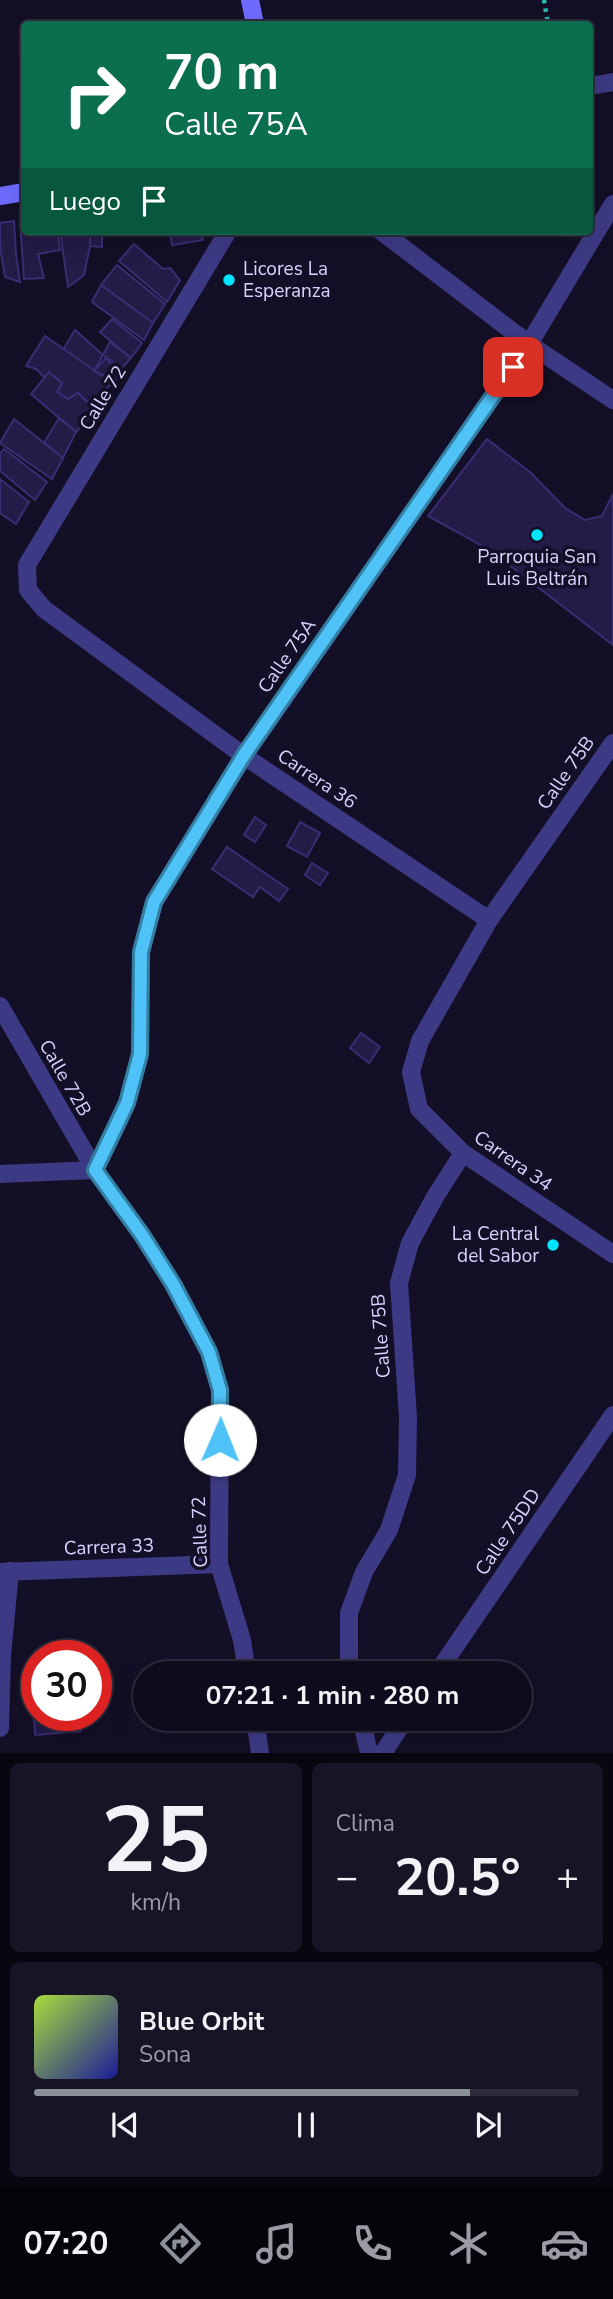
<!DOCTYPE html>
<html lang="es">
<meta charset="utf-8">
<style>
body{margin:0;font-family:"Nunito Sans",sans-serif;background:#171425;color:#f1f3f6;height:100vh;display:flex;flex-direction:column;font-size:26px;white-space:nowrap}
*{box-sizing:border-box;margin:0}
p{font-size:23px;color:#9b9ba3}
.icon{flex:none;width:38px;height:38px;fill:none;stroke:currentColor;stroke-width:2;stroke-linecap:round;stroke-linejoin:round}
.map{position:relative;height:1753px;overflow:hidden}
.side{display:flex;flex-direction:column;gap:10px;padding:10px;background:#08060f;flex:1}
.side>*{flex:none}
.hud{position:absolute;left:21px;top:21px;width:572px;height:214px;border-radius:7px;box-shadow:0 7px 28px #0002,0 0 0 2px #2e2b3b;background:#0b6e4f;color:#fff;overflow:hidden}
.speed{position:absolute;left:21px;top:1640px;display:flex;gap:14px;font-size:35px;font-weight:700;text-align:center}
.speed>*{display:grid;place-content:center;width:91px;height:91px;border-radius:50%;background:#0e0b1c;box-shadow:0 7px 28px #0002,0 0 0 2px #2e2b3b;line-height:1}
.speed .limit{border:10px solid #d22;background:#fff;color:#111}
.pin{position:absolute;display:grid;place-items:center;width:60px;height:60px;color:#fff;margin:-30px;border-radius:14px;box-shadow:0 4px 10px #0006}
.me{position:absolute;width:77px;margin:-38px;rotate:1deg;stroke-linejoin:round;filter:drop-shadow(0 0 5px #0008)}
.turn{display:flex;align-items:center;gap:24px;height:147px;padding:0 28px;font-size:32px}
.turn .icon{width:91px;height:91px;stroke-width:2.5}
.turn b{display:block;font-size:49px;line-height:60px}
.then{display:flex;align-items:center;height:66px;padding:0 28px;background:#0003;gap:14px;font-size:26px}
.big{font-size:52px;font-weight:700;line-height:1.1}
.side .widget{flex:1;display:flex;flex-direction:column;justify-content:center;gap:10px;min-width:0;padding:0 24px;border-radius:10px;background:#171425}
.side .dial{align-items:center;gap:0}
.dial b{font-size:91px;line-height:1}
.song{display:flex;align-items:center;gap:21px}
.cover{width:84px;height:84px;border-radius:10px;background:linear-gradient(135deg,hsl(80 70% 55%),hsl(240 70% 35%))}
.played{height:7px;border-radius:4px;background:linear-gradient(90deg,#8c9099 80%,#2e2b3b 80%)}
.keys{display:flex;justify-content:space-around;direction:ltr}
.heat{display:flex;justify-content:space-between;align-items:center;font-size:38px;direction:ltr}
.side .tiles{flex:1;display:grid;gap:10px;grid-template-columns:1fr 1fr}
.widget:last-child{grid-column:span 2}
.trip{position:absolute;left:133px;top:1661px;width:399px;height:70px;border-radius:35px;background:#0e0b1c;box-shadow:0 7px 28px #0002,0 0 0 2px #2e2b3b;font-weight:700;line-height:70px;text-align:center}
.menu{display:flex;height:112px;justify-content:space-around;align-items:center;background:#06040b;color:#9b9ba3}
.menu .icon{width:49px;height:49px}
.menu .current{color:#8c9099}
.menu b{font-size:32px;color:#f1f3f6}
.map>svg:first-child{display:block}
.building{fill:#241b47;stroke:#3b2d73;stroke-width:2}
.lines{fill:none;stroke-linecap:round;stroke-linejoin:round}
.path{stroke:#2fb8b0;stroke-width:4.5;stroke-dasharray:3.5 5;stroke-linecap:butt}
.street{stroke:#3d3a85;stroke-width:18}
.secondary{stroke:#6f6bff;stroke-width:18}
.route-casing{stroke:#337fa1;stroke-width:18}
.route{stroke:#4fc3f7;stroke-width:12}
.poi-dot{fill:#00e5ff;stroke:#130f26;stroke-width:2.5}
.labels{text-anchor:middle;dominant-baseline:central;stroke-width:7;stroke-linejoin:round;paint-order:stroke}
.poi-label{font-size:19px;fill:#d9d4ff;stroke:#130f26;text-anchor:start}
.street-label{font-size:19px;fill:#d9d4ff;stroke:#130f26}
</style>
<div class="map">
<svg width="613" height="1753" viewBox="0 0 613 1753">
<rect width="100%" height="100%" fill="#130f26"/>
<!-- building -->
<g class="building">
<polygon points="24,220 24,231 57,231 60,250 38,254 44,278 24,279 20,222"/>
<polygon points="14,221 16,254 20,282 5,277 0,247 0,223"/>
<polygon points="60,231 73,231 73,234 80,231 90,231 90,246 84,275 68,287"/>
<polygon points="90,231 102,231 102,247 90,246"/>
<polygon points="170,231 201,231 203,240 172,245"/>
<polygon points="134,244 163,269 170,268 180,280 167,302 119,261"/>
<polygon points="117,265 165,304 153,323 101,285"/>
<polygon points="101,285 153,323 144,340 92,302"/>
<polygon points="112,319 142,343 131,358 100,332"/>
<polygon points="75,330 103,355 94,371 63,350"/>
<polygon points="45,336 111,382 96,410 78,393 68,399 57,392 62,383 49,372 45,378 36,369 26,366"/>
<polygon points="110,342 131,358 122,368 103,355"/>
<polygon points="106,358 120,374 116,380 94,371"/>
<polygon points="49,372 62,383 57,392 68,399 78,393 96,410 76,432 31,394"/>
<polygon points="59,418 76,432 63,458 44,443"/>
<polygon points="14,419 63,458 52,479 0,443"/>
<polygon points="487,439 531,473 565,508 585,520 602,516 613,494 613,645 488,549 428,516"/>
<polygon points="4,449 47,482 35,500 0,471 0,454"/>
<polygon points="0,479 29,502 16,524 0,513"/>
<polygon points="255,817 266,825 255,842 244,835"/>
<polygon points="300,822 320,833 307,857 287,846"/>
<polygon points="227,847 288,889 279,901 260,887 253,897 212,869"/>
<polygon points="312,863 328,873 320,885 305,875"/>
<polygon points="361,1033 380,1047 369,1063 350,1048"/>
<polygon points="33,1703 37,1703 37,1715 81,1715 81,1731 35,1735"/>
</g>
<g class="lines">
<!-- path -->
<polyline class="path" points="544,0 548,24"/>
<!-- street -->
<g class="street">
<polyline points="590,86 613,82"/>
<polyline points="228,231 27,565 28,590 44,609 244,756 489,920"/>
<polyline points="381,231 529,344 613,400"/>
<polyline points="613,743 489,920 420,1041 411,1072 419,1109 463,1153 613,1254"/>
<polyline points="0,1006 95,1170 142,1235 173,1284 209,1352 220,1390 219,1564 242,1640 247,1673"/>
<polyline points="95,1170 127,1103 140,1054 141,952 154,902 244,756 529,344 613,204"/>
<polyline points="0,1174 95,1170"/>
<polyline points="0,1572 219,1564"/>
<polyline points="349,1673 349,1613 364,1572 389,1530 407,1475 408,1417 399,1283 410,1243 435,1197 463,1153"/>
<polyline points="437,1673 613,1415"/>
<polyline points="255,1718 260,1753"/>
<polyline points="361,1718 369,1753"/>
<polyline points="0,1728 2,1656 10,1571"/>
<polyline points="383,1753 406,1718"/>
</g>
<!-- secondary -->
<g class="secondary">
<polyline points="250,0 255,24"/>
<polyline points="0,196 24,192"/>
</g>
</g>
<g class="lines">
<defs>
<polyline id="route" points="220,1440 220,1390 209,1352 173,1284 142,1235 95,1170 127,1103 140,1054 141,952 154,902 244,755 513,367"/>
</defs>
<!-- route casing -->
<use href="#route" class="route-casing"/>
<!-- route -->
<use href="#route" class="route"/>
</g>
<!-- markers -->
<g class="poi-dot">
<circle cx="229" cy="280" r="7"/>
<circle cx="537" cy="535" r="7"/>
<circle cx="553" cy="1245" r="7"/>
</g>
<g class="labels">
<!-- poi labels -->
<g class="poi-label">
<text x="243" y="269">Licores La<tspan x="243" dy="22">Esperanza</tspan></text>
<text x="537" y="557" text-anchor="middle">Parroquia San<tspan x="537" dy="22">Luis Beltrán</tspan></text>
<text x="539" y="1234" text-anchor="end">La Central<tspan x="539" dy="22">del Sabor</tspan></text>
</g>
<!-- street labels -->
<g class="street-label">
<text transform="translate(103 398) rotate(-59)">Calle 72</text>
<text transform="translate(287 656) rotate(-55)">Calle 75A</text>
<text transform="translate(566 773) rotate(-55)">Calle 75B</text>
<text transform="translate(317 779) rotate(34)">Carrera 36</text>
<text transform="translate(65 1078) rotate(60)">Calle 72B</text>
<text transform="translate(513 1161) rotate(35)">Carrera 34</text>
<text transform="translate(381 1336) rotate(-94)">Calle 75B</text>
<text transform="translate(200 1532) rotate(-92)">Calle 72</text>
<text transform="translate(508 1532) rotate(-56)">Calle 75DD</text>
<text transform="translate(109 1547) rotate(-2)">Carrera 33</text>
</g>
</g>
</svg>
<div class="speed"><div class="limit">30</div></div>
<div class="pin" style="left:513px;top:367px;background:#d93025"><svg class="icon" aria-label="arrive" viewBox="0 0 24 24"><path d="M6 21V4h12l-3 4 3 4H6"/></svg></div>
<svg class="me" style="left:220px;top:1440px" viewBox="-20 -20 40 40"><circle r="19" fill="#fff"/><path d="M0-13L10 11 0 6-10 11z" fill="#4fc3f7"/></svg>
<div class="trip">07:21 · 1 min · 280 m</div>
<div class="hud">
<div class="turn"><svg class="icon" aria-label="right" viewBox="0 0 24 24"><path d="M7 20v-9h11M14 6l5 5-5 5"/></svg><div><b>70 m</b>Calle 75A</div></div>
<div class="then">Luego<svg class="icon" aria-label="arrive" viewBox="0 0 24 24"><path d="M6 21V4h12l-3 4 3 4H6"/></svg></div>
</div>
</div>
<section class="side">
<div class="tiles">
<div class="widget dial"><b>25</b><p>km/h</p></div>
<div class="widget"><p>Clima</p>
<div class="heat"><a>−</a><b class="big">20.5°</b><a>+</a></div>
</div>
<div class="widget">
<div class="song"><i class="cover"></i><div><b>Blue Orbit</b><p>Sona</p></div></div>
<div class="played"></div>
<div class="keys"><svg class="icon" aria-label="previous" viewBox="0 0 24 24"><path d="M18 5L8 12l10 7zM5 5v14"/></svg><svg class="icon" aria-label="pause" viewBox="0 0 24 24"><path d="M8 5v14M16 5v14"/></svg><svg class="icon" aria-label="next" viewBox="0 0 24 24"><path d="M6 5l10 7-10 7zM19 5v14"/></svg></div>
</div>
</div>
</section>
<nav class="menu">
<b>07:20</b>
<svg class="icon current" aria-label="directions" viewBox="0 0 24 24"><path d="M12 3l9 9-9 9-9-9zM9 14v-3h6M13 9l2 2-2 2"/></svg>
<svg class="icon" aria-label="music" viewBox="0 0 24 24"><path d="M9 18V5l10-2v13"/><circle cx="6" cy="18" r="3"/><circle cx="16" cy="16" r="3"/></svg>
<svg class="icon" aria-label="phone" viewBox="0 0 24 24"><path d="M5 4h4l2 5-3 2q2 4 5 5l2-3 5 2v4C11 20 4 13 5 4z"/></svg>
<svg class="icon" aria-label="climate" viewBox="0 0 24 24"><path d="M12 3v18M4 7l16 10M4 17L20 7"/></svg>
<svg class="icon" aria-label="car" viewBox="0 0 24 24"><path d="M5 17H2v-5l4-1 3-4h7l3 4 3 1v5h-3M9 17h6M6 11h13"/><circle cx="7" cy="17" r="2"/><circle cx="17" cy="17" r="2"/></svg>
</nav>
